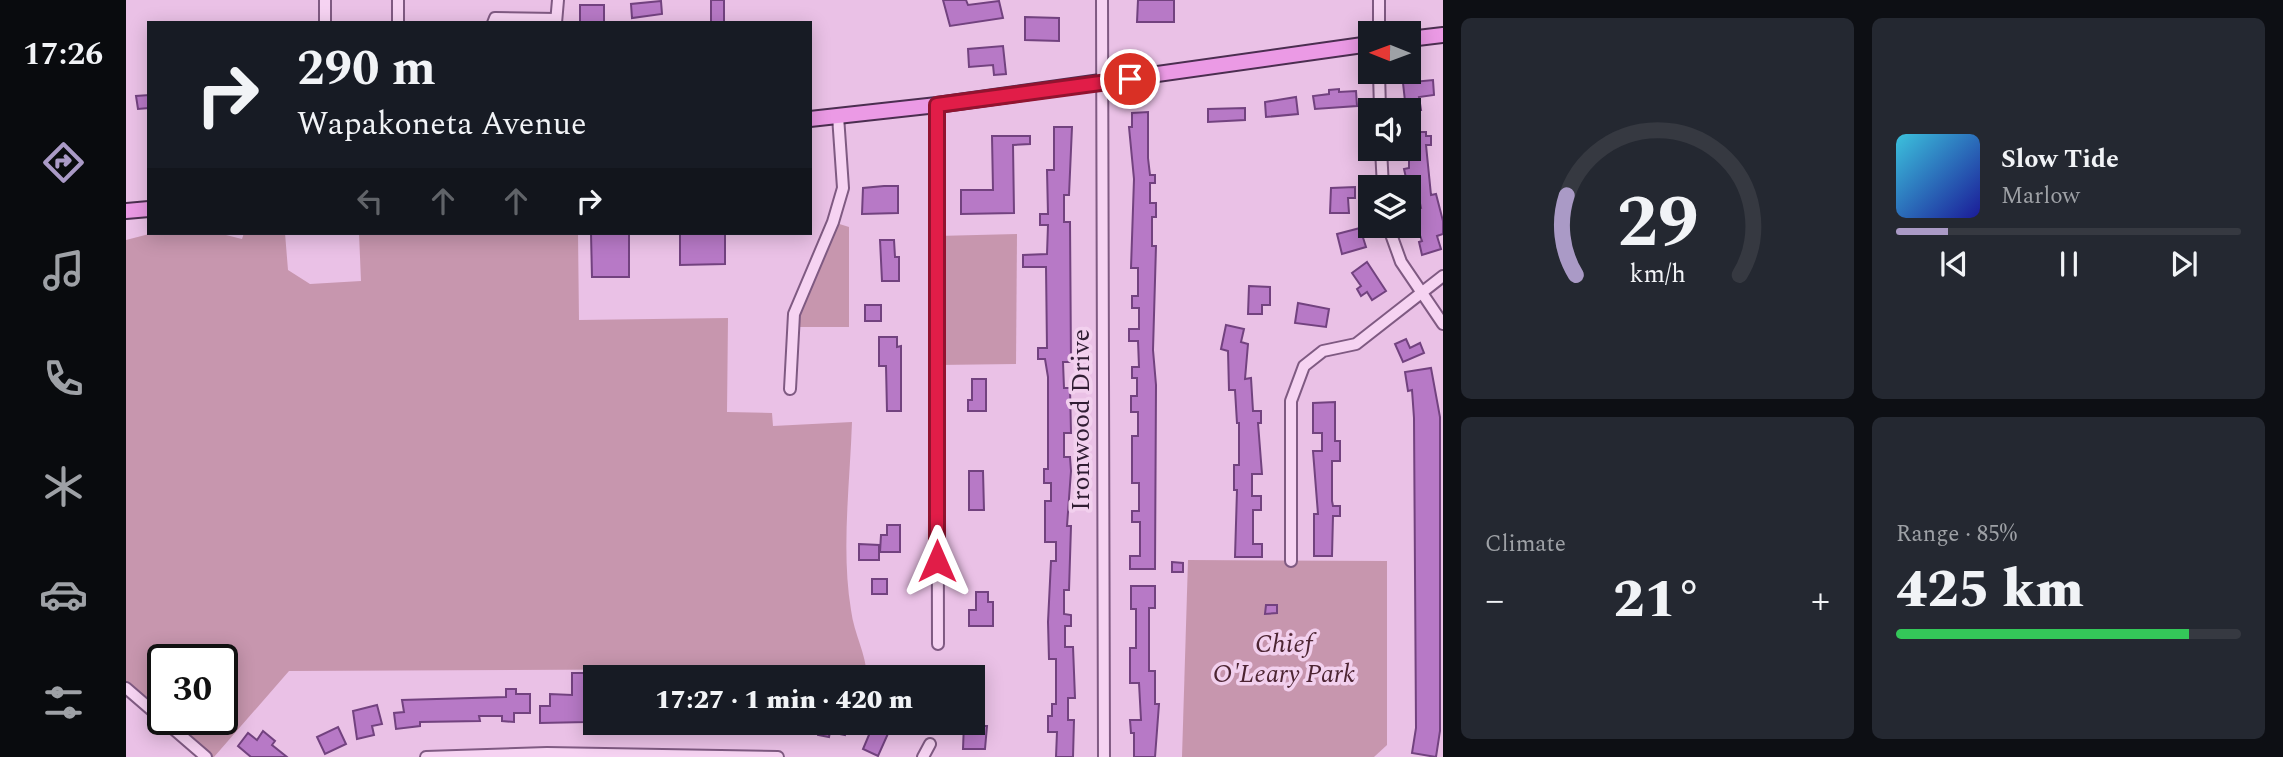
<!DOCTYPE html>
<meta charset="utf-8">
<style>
body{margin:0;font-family:Spectral,serif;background:#242831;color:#f1f3f6;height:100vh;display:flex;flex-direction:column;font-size:26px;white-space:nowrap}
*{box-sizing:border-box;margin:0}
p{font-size:23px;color:#9ea1a6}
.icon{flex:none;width:38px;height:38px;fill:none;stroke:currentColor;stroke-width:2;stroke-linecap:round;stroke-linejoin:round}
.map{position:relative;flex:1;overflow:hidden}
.side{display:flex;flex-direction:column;gap:18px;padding:18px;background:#0d0f14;width:840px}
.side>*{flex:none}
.guide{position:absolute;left:21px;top:21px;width:665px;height:214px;border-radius:0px;box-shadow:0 4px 18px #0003;background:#171b24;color:#f1f3f6;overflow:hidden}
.needle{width:46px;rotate:271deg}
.tools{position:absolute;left:1232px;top:21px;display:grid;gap:14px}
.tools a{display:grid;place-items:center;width:63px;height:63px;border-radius:0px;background:#171b24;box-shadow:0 4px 18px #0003;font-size:35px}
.speed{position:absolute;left:21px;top:644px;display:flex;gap:14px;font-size:35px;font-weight:700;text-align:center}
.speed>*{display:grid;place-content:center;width:91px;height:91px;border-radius:50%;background:#171b24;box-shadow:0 4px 18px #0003;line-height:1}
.speed .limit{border:4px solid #111;border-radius:10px;background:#fff;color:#111}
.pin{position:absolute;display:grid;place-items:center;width:60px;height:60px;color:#fff;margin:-30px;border:4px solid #fff;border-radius:50%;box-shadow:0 2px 7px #0007}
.me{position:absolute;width:77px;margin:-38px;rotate:0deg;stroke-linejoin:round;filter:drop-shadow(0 0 5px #0008)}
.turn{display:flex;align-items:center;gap:24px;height:147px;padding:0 35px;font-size:32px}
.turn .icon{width:91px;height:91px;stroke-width:2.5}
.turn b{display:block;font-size:49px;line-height:60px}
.lanes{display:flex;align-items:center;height:66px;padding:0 35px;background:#0003;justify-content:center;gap:35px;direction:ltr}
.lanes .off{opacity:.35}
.big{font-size:52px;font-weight:800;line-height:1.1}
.side .widget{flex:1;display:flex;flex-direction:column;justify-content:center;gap:10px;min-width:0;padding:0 24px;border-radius:10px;background:#242831}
.side .dial{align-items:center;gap:0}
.dial svg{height:182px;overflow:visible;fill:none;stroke:#363941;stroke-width:7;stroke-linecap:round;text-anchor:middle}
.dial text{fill:#f1f3f6;stroke:none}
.song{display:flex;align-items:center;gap:21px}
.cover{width:84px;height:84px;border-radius:10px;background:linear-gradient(135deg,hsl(190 70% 55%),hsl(240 70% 35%))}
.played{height:7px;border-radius:4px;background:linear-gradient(90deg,#aa9ac6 15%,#363941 15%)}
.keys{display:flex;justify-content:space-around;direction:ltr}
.heat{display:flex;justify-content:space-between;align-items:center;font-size:38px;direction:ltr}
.charge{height:10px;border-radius:5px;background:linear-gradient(90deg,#34c759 85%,#363941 0)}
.side .tiles{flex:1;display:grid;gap:18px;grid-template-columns:repeat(2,1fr)}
.trip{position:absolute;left:457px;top:665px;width:402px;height:70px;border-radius:0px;background:#171b24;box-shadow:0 4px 18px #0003;font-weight:800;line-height:70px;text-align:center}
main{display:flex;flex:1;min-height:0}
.tab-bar{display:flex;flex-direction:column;width:126px;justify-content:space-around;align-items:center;background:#090b0e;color:#9ea1a6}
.tab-bar .icon{width:49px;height:49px}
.tab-bar .on{color:#aa9ac6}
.tab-bar b{font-size:32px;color:#f1f3f6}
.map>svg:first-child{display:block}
.green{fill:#c796ae;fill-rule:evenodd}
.building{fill:#b779c6;stroke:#72427f;stroke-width:2}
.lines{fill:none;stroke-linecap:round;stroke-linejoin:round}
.minor-casing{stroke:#7f5a82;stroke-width:14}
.major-casing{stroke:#4b2e50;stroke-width:18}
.minor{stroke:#f6d3f2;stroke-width:10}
.major{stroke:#eb9ae5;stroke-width:14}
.route-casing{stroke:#92132f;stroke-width:18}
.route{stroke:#e11d48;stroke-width:12}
.labels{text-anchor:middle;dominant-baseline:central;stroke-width:7;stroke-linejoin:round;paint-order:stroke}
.street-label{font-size:26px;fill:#301d33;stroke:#f2d0ee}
.park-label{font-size:26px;font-style:italic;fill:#4d2533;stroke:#f2d0ee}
</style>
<main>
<nav class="tab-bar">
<b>17:26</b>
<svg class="icon on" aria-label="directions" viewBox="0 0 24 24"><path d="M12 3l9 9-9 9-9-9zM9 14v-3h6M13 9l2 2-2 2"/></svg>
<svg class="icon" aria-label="music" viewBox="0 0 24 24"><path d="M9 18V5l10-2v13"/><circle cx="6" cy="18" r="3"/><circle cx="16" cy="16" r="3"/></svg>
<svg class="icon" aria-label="phone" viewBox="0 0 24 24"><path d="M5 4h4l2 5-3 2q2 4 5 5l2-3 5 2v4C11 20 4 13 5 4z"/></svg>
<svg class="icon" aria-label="climate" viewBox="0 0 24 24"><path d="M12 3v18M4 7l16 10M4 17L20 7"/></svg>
<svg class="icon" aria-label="car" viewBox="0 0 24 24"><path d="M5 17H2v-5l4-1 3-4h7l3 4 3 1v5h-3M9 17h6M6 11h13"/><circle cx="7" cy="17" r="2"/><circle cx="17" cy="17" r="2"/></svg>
<svg class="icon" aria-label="filters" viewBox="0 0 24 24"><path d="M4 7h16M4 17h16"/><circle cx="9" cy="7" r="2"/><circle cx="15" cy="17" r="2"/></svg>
</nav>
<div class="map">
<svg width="1317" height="757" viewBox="0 0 1317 757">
<rect width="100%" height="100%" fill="#eac1e6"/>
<!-- green -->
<g class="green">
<polygon points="707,222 723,227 723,327 666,327"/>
<path d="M 27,233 L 92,233 L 116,239 L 118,233 L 159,233 L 162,270 L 184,284 L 235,281 L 233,233 L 452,233 L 453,320 L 602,318 L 601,412 L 646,413 L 647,426 L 726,422 C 724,483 715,550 725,610 C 728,634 740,653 741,677 L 673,677 L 612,669 L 163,671 L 88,757 L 80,757 L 0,688 L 0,240 ZM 37,660 L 96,660 L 96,719 L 37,719 Z"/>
<polygon points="891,234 890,364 811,365 811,236"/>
<polygon points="1062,560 1261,561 1261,745 1248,757 1056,757"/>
</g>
<!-- building -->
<g class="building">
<rect x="585" y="0" width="13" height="23"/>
<polygon points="817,0 840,0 842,5 873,1 877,18 824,26"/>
<polygon points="1012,0 1048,0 1048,22 1011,22"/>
<polygon points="535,1 536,14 506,18 505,4"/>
<rect x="454" y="5" width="24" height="18"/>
<polygon points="899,17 933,18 933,41 899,40"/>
<polygon points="877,46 880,74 868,75 867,65 843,67 842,49"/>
<polygon points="1307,80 1308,95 1293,97 1295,110 1280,110 1277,83"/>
<polygon points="1213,89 1213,92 1230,91 1231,106 1189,109 1187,96 1203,94 1203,90"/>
<polygon points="23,95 23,108 12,109 10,96"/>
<polygon points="1170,97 1172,114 1140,117 1139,102"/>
<polygon points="1119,108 1119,120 1082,122 1082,109"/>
<polygon points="1022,112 1022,158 1024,175 1029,175 1029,183 1024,183 1024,203 1030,203 1030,217 1026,217 1026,246 1030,246 1027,350 1030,385 1029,569 1004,569 1004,556 1014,556 1014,522 1006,522 1006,511 1013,511 1013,483 1006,483 1006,436 1012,436 1012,412 1005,412 1005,396 1011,396 1011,378 1006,378 1006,367 1013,367 1012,341 1003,341 1003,329 1013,329 1013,308 1006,308 1006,296 1012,296 1012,268 1005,268 1008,179 1003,127 1006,127 1006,113"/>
<polygon points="928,127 946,127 943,195 938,195 938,222 944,222 945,362 937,362 938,388 944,388 945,433 938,433 938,457 944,457 945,471 941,526 945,526 943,590 938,590 938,614 945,615 945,626 939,626 939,647 947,647 949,698 942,698 942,720 948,720 947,757 930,757 931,732 922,732 922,716 926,716 926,704 930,704 930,659 923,659 922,622 925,561 930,561 930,542 919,542 919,501 925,501 925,483 918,483 918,469 922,469 922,377 919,359 912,359 912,348 921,348 920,267 897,267 897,255 921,254 922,225 914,225 914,214 922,214 921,170 928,170"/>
<polygon points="1283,132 1300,132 1300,136 1305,136 1305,145 1300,145 1305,195 1310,194 1317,221 1317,234 1311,236 1315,249 1296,255 1293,242 1296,241 1285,210 1295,208 1291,189 1283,191 1278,169 1283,168"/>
<polygon points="866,136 904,136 904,144 887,145 888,213 835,214 835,190 867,190"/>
<polygon points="758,186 772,186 772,213 736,214 737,188"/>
<polygon points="1229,187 1229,198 1222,198 1223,213 1204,213 1205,188"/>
<polygon points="1234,228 1240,247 1216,254 1211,234"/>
<polygon points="465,233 503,233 503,277 466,277"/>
<polygon points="554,233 599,233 599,264 554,265"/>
<polygon points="754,240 768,240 769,257 773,257 773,281 756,281"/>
<polygon points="1241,262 1260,291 1246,300 1241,292 1235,296 1231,289 1235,286 1226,273"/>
<polygon points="1123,286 1144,287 1144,305 1136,305 1136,314 1122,314"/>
<polygon points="1172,303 1203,309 1200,327 1169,323"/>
<rect x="739" y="305" width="16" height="16"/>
<polygon points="1100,325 1118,329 1115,342 1122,344 1119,379 1125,378 1127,411 1135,411 1135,423 1132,423 1136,474 1126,474 1126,496 1135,496 1135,510 1127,510 1127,544 1136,544 1136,557 1109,557 1111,490 1108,490 1108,465 1113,465 1113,423 1111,423 1109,390 1103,390 1102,351 1095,349"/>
<polygon points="753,337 771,337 771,347 775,346 775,411 761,411 760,366 753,366"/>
<polygon points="1280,339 1284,348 1294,343 1298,353 1277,362 1269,344"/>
<polygon points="1305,368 1314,417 1314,731 1310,757 1286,753 1290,728 1288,418 1286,390 1282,391 1279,372"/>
<polygon points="846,379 860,379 860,411 842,411 842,400 846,400"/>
<polygon points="1209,402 1209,441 1214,441 1214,461 1206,461 1206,501 1207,506 1214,506 1214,516 1207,516 1206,556 1188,556 1188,514 1192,514 1187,451 1196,451 1196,433 1187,433 1187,403"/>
<polygon points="843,471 857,471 858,510 843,510"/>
<polygon points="761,525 774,525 774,552 754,552 755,535 761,535"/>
<polygon points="733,544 753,545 753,560 733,560"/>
<polygon points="1046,562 1057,563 1057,572 1046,572"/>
<rect x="746" y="579" width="15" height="15"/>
<polygon points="1005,586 1029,586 1029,608 1023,608 1023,671 1029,671 1029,704 1033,704 1029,757 1008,757 1008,733 1005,733 1004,720 1015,720 1013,683 1004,683 1004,648 1010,648 1010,609 1005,609"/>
<polygon points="850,592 862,592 862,602 867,602 867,626 843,626 843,610 850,610"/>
<polygon points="1140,605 1151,605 1151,613 1139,614"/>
<polygon points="446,673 458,673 458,700 469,700 469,718 461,718 461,722 414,723 414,706 424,706 424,694 446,695"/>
<polygon points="380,689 390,689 390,694 404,694 404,713 388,713 388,722 376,721 376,716 353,716 354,721 294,722 294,726 270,729 268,713 278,712 276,700 380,697"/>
<polygon points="251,705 256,724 246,726 248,735 231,739 227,711"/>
<polygon points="847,717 857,717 857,726 861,726 859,749 837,749 838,723 847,723"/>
<polygon points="669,723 722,723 719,735 704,732 703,737 692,735 692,731 668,728"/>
<polygon points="748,723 765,727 752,756 737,749"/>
<polygon points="212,727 220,744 199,754 191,737"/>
<polygon points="137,731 149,741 146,745 161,757 125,757 112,746 122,733 131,740"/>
</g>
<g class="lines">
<defs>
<g id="minor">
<polyline points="272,0 272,23"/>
<polyline points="976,0 978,757"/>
<polyline points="199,23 199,0"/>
<polyline points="367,23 369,18 430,19"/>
<polyline points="430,23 432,0"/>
<polyline points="1253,33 1253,0"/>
<polyline points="1253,72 1254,110"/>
<polyline points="811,105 812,644"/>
<polyline points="1255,149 1257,187"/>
<polyline points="1262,226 1275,262 1317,324"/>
<polyline points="664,389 668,314 707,222 717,188 712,116"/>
<polyline points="1165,561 1165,401 1178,366 1197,351 1230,344 1317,276"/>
<polyline points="0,688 80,757"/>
<polyline points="300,757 421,753 652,757"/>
<polyline points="797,757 804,744"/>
</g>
<g id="major">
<polyline points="1283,39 1317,35"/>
<polyline points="684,119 811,105 1244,44"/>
<polyline points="0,211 23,209"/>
</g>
</defs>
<!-- minor casing -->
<use href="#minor" class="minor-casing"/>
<!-- major casing -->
<use href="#major" class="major-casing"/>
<!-- minor -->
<use href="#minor" class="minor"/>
<!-- major -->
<use href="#major" class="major"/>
</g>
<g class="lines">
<defs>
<polyline id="route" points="811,561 811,105 1004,79"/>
</defs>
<!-- route casing -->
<use href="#route" class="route-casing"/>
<!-- route -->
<use href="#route" class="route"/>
</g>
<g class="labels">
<!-- street labels -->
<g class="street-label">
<text transform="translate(955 420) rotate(-90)">Ironwood Drive</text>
</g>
<!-- park labels -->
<g class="park-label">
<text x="1158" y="644">Chief<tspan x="1158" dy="30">O'Leary Park</tspan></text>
</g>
</g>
</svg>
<div class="tools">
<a><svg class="needle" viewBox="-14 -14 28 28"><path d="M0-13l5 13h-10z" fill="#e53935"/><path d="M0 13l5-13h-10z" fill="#9ea1a6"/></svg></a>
<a><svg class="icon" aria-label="sound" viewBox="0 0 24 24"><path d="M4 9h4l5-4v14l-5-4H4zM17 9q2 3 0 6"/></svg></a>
<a><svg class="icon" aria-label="layers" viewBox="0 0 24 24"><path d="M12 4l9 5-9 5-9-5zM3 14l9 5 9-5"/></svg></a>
</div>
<div class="speed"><div class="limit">30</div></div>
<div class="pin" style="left:1004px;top:79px;background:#d93025"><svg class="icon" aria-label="arrive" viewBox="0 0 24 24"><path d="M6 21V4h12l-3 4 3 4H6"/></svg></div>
<svg class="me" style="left:811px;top:561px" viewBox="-20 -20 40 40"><path d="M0-17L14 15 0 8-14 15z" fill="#e11d48" stroke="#fff" stroke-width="4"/></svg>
<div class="trip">17:27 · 1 min · 420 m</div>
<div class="guide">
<div class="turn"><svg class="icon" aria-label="right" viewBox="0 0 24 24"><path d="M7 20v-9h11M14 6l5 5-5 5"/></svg><div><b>290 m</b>Wapakoneta Avenue</div></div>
<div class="lanes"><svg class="icon off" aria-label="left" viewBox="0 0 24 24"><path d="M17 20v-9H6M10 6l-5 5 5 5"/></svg><svg class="icon off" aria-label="ahead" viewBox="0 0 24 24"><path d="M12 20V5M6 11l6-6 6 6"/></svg><svg class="icon off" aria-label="ahead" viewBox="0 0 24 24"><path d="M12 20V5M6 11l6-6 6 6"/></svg><svg class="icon" aria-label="right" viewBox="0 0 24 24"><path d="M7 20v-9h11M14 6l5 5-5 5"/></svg></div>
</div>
</div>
<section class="side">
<div class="tiles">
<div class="widget dial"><svg viewBox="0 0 100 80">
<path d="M14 69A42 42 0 1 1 86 69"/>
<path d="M14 69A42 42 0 0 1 10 34" stroke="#aa9ac6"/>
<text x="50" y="56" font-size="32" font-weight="700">29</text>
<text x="50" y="72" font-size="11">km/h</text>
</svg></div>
<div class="widget">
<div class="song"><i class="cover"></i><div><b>Slow Tide</b><p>Marlow</p></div></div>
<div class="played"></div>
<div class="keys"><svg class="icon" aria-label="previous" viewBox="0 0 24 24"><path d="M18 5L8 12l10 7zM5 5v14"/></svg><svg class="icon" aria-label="pause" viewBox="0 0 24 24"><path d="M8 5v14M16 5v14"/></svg><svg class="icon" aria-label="next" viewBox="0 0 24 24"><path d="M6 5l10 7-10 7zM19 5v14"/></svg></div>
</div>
<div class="widget"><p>Climate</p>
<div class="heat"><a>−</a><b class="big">21°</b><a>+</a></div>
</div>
<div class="widget"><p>Range · 85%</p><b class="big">425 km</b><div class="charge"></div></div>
</div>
</section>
</main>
